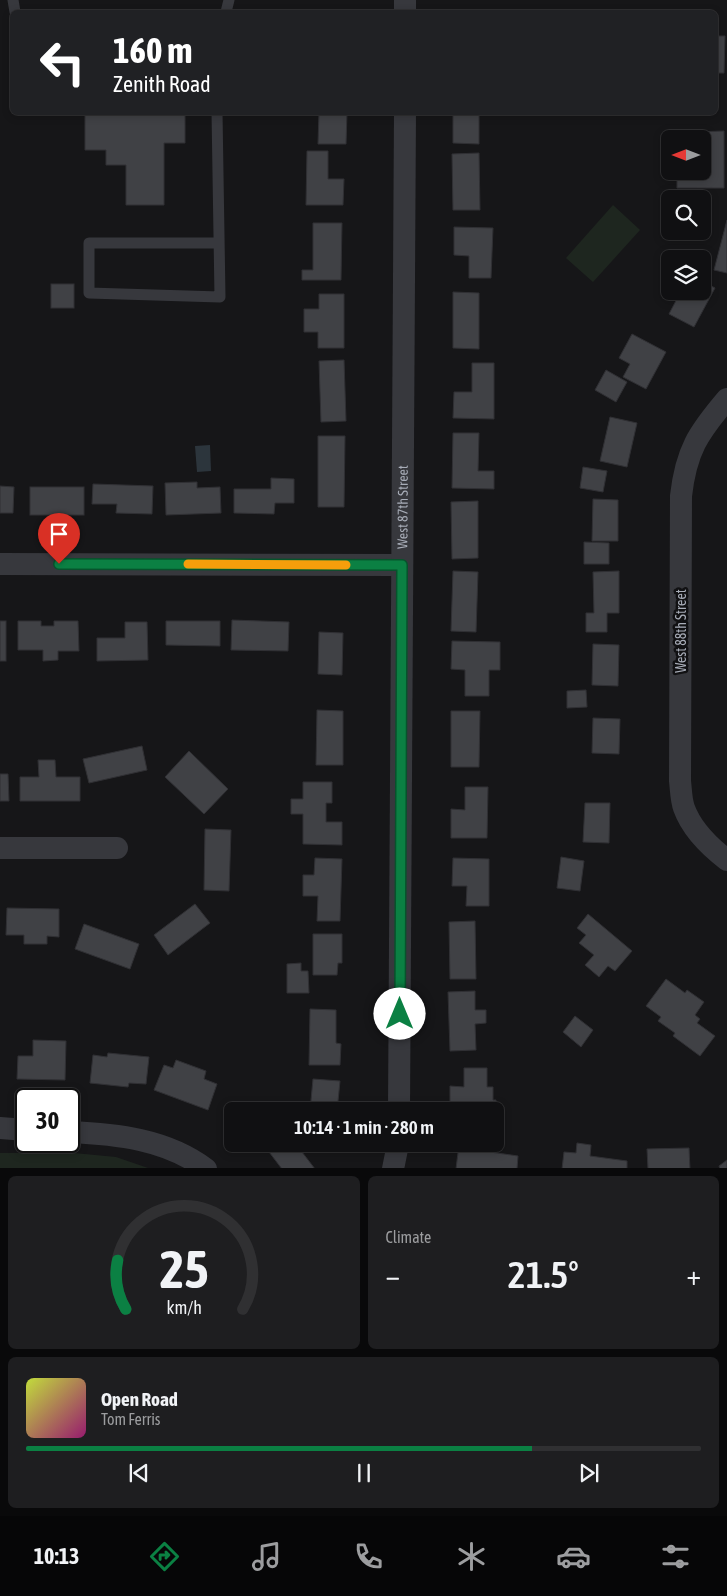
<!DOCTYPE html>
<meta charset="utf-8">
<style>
body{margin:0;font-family:"Asap Condensed",sans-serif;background:#1e1e20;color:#f1f3f6;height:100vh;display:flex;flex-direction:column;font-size:19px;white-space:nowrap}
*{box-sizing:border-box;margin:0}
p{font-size:16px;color:#9c9d9f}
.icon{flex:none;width:28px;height:28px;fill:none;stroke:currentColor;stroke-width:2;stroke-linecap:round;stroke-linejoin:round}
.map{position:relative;height:1168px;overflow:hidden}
.details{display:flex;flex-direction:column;gap:8px;padding:8px;background:#09090a;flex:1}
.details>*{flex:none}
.top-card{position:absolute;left:10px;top:10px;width:708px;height:105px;border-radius:8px;box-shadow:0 2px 8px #0003,0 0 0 1px #303032;background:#202124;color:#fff;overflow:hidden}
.needle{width:32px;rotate:270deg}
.controls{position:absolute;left:661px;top:130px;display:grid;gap:10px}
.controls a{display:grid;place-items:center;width:50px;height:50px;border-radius:8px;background:#101012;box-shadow:0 2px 8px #0003,0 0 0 1px #303032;font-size:25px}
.speed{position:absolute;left:15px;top:1088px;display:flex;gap:10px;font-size:25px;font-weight:700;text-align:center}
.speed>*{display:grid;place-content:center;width:65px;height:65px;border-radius:50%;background:#101012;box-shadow:0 2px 8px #0003,0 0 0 1px #303032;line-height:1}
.speed .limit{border:2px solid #111;border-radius:8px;background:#fff;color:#111}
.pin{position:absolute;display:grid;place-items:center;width:42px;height:42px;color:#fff;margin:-51px -21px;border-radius:50% 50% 50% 0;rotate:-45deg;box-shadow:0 0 5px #0007}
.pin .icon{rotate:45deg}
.me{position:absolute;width:55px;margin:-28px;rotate:0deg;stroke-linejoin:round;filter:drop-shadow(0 0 4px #0008)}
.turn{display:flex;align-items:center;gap:18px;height:105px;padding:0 20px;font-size:22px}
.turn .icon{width:65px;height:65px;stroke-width:2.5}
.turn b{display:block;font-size:35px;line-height:42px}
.big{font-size:38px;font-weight:600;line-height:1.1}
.details .tile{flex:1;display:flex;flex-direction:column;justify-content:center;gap:8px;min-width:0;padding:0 18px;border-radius:8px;background:#1e1e20}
.details .dial{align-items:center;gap:0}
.dial svg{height:130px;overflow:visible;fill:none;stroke:#303032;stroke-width:7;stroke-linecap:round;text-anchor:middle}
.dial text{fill:#f1f3f6;stroke:none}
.song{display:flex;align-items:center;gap:15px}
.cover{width:60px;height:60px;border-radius:8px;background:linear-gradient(135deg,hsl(70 70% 55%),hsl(320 70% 35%))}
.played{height:5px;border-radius:2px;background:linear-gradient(90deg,#0b8043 75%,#303032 75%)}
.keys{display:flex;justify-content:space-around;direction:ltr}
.heat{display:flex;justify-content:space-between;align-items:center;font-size:28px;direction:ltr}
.details .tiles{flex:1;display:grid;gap:8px;grid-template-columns:1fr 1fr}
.tile:last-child{grid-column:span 2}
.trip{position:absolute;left:224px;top:1102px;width:280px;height:50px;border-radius:8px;background:#101012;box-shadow:0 2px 8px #0003,0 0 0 1px #303032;font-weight:600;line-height:50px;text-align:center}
.menu{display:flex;height:80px;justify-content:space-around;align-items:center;background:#060607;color:#9c9d9f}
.menu .icon{width:35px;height:35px}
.menu .on{color:#0b8043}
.menu b{font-size:22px;color:#f1f3f6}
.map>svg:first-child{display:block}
.green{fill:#1e261f}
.water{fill:#2c353c}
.building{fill:#404145;stroke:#303034}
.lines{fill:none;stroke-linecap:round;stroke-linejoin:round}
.service{stroke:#37383d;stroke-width:11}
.minor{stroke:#37383d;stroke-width:22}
.route-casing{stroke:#07532c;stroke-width:12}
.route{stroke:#0b8043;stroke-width:9}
.slow{stroke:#f59e0b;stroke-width:9}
.labels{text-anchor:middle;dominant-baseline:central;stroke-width:5;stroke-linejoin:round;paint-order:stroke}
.street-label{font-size:14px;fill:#a8adb8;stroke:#111113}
</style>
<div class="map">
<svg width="727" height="1169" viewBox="0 0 727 1169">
<rect width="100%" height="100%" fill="#161618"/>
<!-- green -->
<g class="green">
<polygon points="613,205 640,230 593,282 566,258"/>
<polygon points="0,1153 74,1153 116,1157 148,1168 0,1168"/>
</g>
<!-- water -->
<polygon class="water" points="210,445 211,471 197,472 195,446"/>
<!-- building -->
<g class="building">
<polygon points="715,36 725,36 724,73 715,73"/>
<polygon points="85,112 185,112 185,143 164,143 164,205 126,205 126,165 106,165 106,150 85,150"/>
<polygon points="319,112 347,112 346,144 318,144"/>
<polygon points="453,112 479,112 479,144 453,143"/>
<polygon points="724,131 724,188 677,188 677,171 702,171 702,139 693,139 693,132"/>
<polygon points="307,151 328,151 328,179 344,179 343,205 306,205"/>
<polygon points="479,153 480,210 453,210 452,154"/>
<polygon points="727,220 727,273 714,270"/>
<polygon points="313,223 342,223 341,280 302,280 302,270 313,270"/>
<polygon points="454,227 493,228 491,278 469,278 469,256 454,255"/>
<polygon points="702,281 715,288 694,327 669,314 681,291 702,291"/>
<rect x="51" y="284" width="23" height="24"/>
<polygon points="453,292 479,293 479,349 453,348"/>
<polygon points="319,294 344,294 344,348 318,348 318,332 304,332 304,309 319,309"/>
<polygon points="632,334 666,352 646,389 623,377 630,364 619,358"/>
<polygon points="344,360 346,421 321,422 319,361"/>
<polygon points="472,363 494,363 494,419 453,418 454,392 472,392"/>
<polygon points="606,370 627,382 616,402 595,390"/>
<polygon points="610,417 637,423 627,467 600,461"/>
<polygon points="453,433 479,433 478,471 494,471 494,489 452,488"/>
<polygon points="318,436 345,436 344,507 318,507"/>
<polygon points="583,467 607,471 603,492 580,488"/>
<polygon points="271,478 294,479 294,503 275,503 274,514 234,513 234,489 271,489"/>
<polygon points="197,482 197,488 220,487 221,513 166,515 165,483"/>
<polygon points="93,484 153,486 152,514 116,513 117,504 92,504"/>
<polygon points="0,486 14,487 13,513 0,513"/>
<rect x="30" y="487" width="54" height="28"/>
<polygon points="593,499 618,500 618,541 592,541"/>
<polygon points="478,501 478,558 452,559 451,502"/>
<polygon points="584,542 609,543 609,564 584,564"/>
<polygon points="453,571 478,572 476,632 451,631"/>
<polygon points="619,571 619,613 607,613 607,632 586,632 586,613 594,613 593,572"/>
<polygon points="232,620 289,622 288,651 231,650"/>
<rect x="0" y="621" width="6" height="40"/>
<polygon points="18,621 41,621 41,626 54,626 54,621 78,621 79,651 58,651 58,660 43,661 43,650 18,650"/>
<polygon points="166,621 220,621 220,646 166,645"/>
<polygon points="125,622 147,622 148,660 97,661 97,638 125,638"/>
<polygon points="319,632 343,633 342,675 318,674"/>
<polygon points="452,641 500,642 500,670 489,670 489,696 465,696 465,670 451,669"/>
<polygon points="593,644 619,645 618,686 592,685"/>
<polygon points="586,690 587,707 567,708 567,691"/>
<polygon points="317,710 343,711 343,765 316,765"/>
<polygon points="451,711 480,711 479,767 451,767"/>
<polygon points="593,718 620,719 619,754 592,753"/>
<polygon points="142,746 147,770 89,783 83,759"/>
<polygon points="189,751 228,789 204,814 165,777"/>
<polygon points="38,760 55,760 56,777 80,777 80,801 20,801 20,777 39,777"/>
<polygon points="0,774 8,774 9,801 0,801"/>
<polygon points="303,782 332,782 332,803 326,803 326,822 342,822 342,845 303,844 303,814 291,814 291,799 303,799"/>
<polygon points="465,787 488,787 487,838 451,838 451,809 465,810"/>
<polygon points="585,803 610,803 609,843 583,842"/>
<polygon points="205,829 231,830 229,891 204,890"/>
<polygon points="561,857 584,861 580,891 557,888"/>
<polygon points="315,858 342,859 340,921 317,921 318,896 303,896 303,875 314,875"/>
<polygon points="453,858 489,859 489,906 466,906 467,886 452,886"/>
<polygon points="195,904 210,923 168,955 154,935"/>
<polygon points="7,908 59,909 59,937 47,936 47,944 24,944 24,935 6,935"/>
<polygon points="588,914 632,951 615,971 608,966 599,977 585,965 594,955 579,943 586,935 577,928"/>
<polygon points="475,921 476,979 450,979 449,922"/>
<polygon points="84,924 139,944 130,969 75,949"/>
<polygon points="313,934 342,934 342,963 338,963 337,975 313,975"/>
<polygon points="301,963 301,971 308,971 309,993 287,993 287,964"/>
<polygon points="666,979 685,993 687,990 704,1002 695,1015 700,1019 697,1023 715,1036 700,1056 673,1036 675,1033 658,1021 661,1017 646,1006"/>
<polygon points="475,991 475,1010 486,1010 486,1023 475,1024 476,1050 450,1051 448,992"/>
<polygon points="310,1009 336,1010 336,1043 341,1044 340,1065 309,1065"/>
<polygon points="575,1016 593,1030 581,1047 563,1032"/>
<polygon points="33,1040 66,1041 65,1080 17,1079 18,1056 33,1056"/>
<polygon points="108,1053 149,1057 146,1084 129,1083 128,1087 90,1083 93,1055 107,1057"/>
<polygon points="176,1060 206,1071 204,1079 217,1084 208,1110 154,1090 164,1065 173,1068"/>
<polygon points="464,1068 487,1068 487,1087 493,1087 493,1100 496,1100 496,1113 495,1111 450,1111 450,1086 464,1087"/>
<polygon points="313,1079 340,1081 337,1111 310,1111"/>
<polygon points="577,1143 591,1145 590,1156 627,1161 627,1169 562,1169 564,1152 576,1153"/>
<polygon points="271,1144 305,1144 308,1147 302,1152 315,1169 282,1169 266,1148"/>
<polygon points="459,1144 477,1144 476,1150 518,1156 517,1169 456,1169"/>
<polygon points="689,1148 690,1169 648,1169 647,1149"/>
<polygon points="727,1160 727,1169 720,1169 719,1166"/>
</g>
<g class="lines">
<!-- service -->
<g class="service">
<polyline points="13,0 15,12"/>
<polyline points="226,12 229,0"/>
<polyline points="217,112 220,297 89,293 89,243 219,243"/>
</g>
<!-- minor -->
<g class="minor">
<polyline points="405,12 405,0"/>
<path d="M 727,399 C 698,433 686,451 681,496 L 680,781 C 681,789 681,800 684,808 C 692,830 710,847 727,860"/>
<polyline points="0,564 402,565"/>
<polyline points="0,848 117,848"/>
<path id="s1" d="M 399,1111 L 405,112"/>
<polyline points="0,1128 26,1130"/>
<path d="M 69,1132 C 116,1134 166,1139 206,1169"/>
<polyline points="393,1169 398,1144"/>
</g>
</g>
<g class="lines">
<defs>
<polyline id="route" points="59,564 402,565 400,1014"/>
</defs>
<!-- route casing -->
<use href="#route" class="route-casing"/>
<!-- route -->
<use href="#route" class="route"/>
<!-- slow -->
<polyline class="slow" points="188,564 346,565"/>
</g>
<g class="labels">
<!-- street labels -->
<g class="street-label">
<text stroke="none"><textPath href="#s1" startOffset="604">West 87th Street</textPath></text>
<text transform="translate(681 631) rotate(-90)">West 88th Street</text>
</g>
</g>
</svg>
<div class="controls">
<a><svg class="needle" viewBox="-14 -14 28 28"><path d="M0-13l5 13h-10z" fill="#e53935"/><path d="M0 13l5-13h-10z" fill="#9c9d9f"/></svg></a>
<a><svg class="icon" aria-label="search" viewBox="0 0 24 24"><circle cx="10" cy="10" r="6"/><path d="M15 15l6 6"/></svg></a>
<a><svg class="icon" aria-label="layers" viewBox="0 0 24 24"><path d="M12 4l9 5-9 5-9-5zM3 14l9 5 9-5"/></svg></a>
</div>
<div class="speed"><div class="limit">30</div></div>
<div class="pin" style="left:59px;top:564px;background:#d93025"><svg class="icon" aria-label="arrive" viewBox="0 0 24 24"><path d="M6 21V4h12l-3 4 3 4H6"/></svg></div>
<svg class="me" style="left:400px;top:1014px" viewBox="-20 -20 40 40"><circle r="19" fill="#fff"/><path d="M0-13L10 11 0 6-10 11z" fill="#0b8043"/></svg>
<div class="trip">10:14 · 1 min · 280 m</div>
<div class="top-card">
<div class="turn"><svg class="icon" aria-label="left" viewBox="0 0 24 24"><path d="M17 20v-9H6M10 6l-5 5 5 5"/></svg><div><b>160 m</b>Zenith Road</div></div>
</div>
</div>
<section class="details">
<div class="tiles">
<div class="tile dial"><svg viewBox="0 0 100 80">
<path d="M14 69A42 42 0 1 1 86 69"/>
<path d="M14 69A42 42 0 0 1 9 39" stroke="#0b8043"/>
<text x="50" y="56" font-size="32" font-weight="700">25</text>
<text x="50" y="72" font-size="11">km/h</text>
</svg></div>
<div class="tile"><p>Climate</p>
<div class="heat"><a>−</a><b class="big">21.5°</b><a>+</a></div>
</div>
<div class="tile">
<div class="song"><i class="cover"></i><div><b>Open Road</b><p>Tom Ferris</p></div></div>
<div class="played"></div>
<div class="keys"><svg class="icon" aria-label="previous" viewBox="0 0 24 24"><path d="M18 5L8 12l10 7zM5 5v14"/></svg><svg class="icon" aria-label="pause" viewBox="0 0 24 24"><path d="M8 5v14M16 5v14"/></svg><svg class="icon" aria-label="next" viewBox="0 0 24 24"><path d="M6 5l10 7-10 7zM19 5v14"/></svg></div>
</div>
</div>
</section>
<nav class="menu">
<b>10:13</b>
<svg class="icon on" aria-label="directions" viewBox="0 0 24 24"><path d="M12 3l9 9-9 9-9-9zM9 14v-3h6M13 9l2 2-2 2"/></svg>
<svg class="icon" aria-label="music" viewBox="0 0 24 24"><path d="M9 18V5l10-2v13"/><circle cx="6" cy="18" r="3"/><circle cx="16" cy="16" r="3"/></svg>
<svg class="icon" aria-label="phone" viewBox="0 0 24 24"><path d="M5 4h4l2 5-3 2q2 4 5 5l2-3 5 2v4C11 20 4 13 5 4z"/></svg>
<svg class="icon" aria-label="climate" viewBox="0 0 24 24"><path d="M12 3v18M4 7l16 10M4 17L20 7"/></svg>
<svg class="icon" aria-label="car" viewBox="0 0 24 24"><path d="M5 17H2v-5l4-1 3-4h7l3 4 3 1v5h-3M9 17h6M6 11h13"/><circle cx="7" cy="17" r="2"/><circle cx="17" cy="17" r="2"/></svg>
<svg class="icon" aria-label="filters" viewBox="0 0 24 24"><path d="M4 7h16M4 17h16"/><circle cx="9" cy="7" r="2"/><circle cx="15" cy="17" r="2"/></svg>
</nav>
